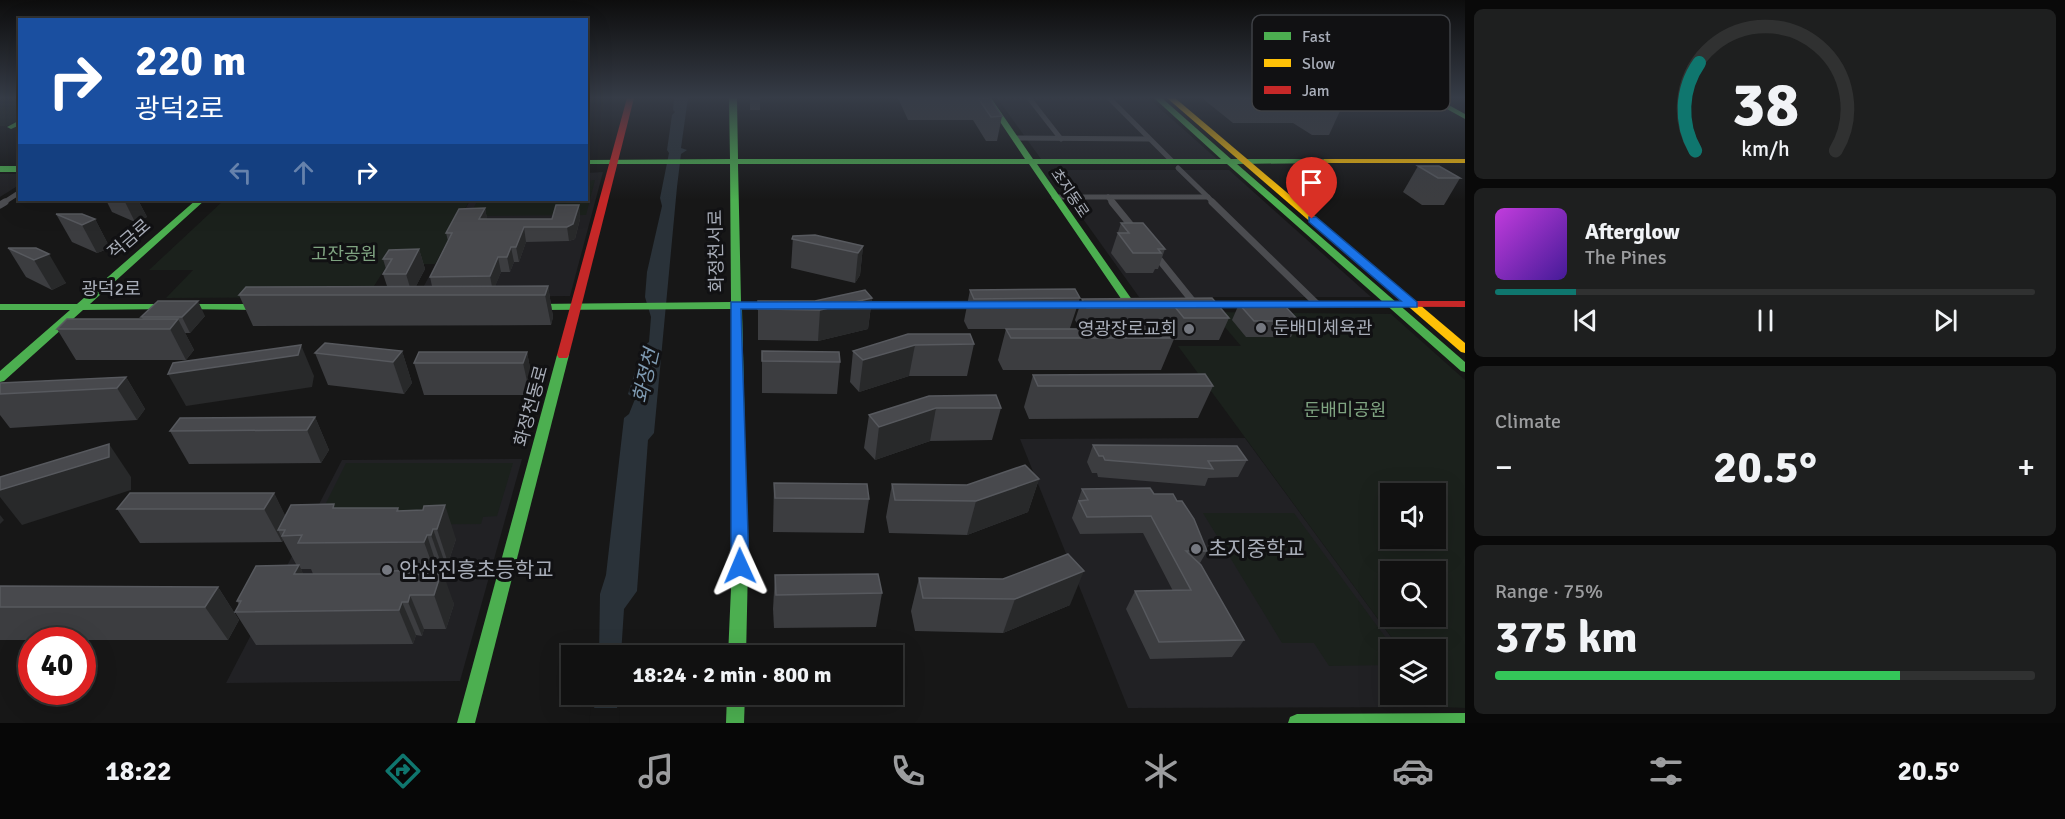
<!DOCTYPE html>
<meta charset="utf-8">
<style>
body{margin:0;font-family:Signika,"Noto Sans KR",sans-serif;background:#1e1f1f;color:#f1f3f6;height:100vh;display:flex;flex-direction:column;font-size:22px;white-space:nowrap}
*{box-sizing:border-box;margin:0}
p{font-size:20px;color:#9c9d9f}
.icon{flex:none;width:33px;height:33px;fill:none;stroke:currentColor;stroke-width:2;stroke-linecap:round;stroke-linejoin:round}
.map{position:relative;flex:1;overflow:hidden}
.panel{display:flex;flex-direction:column;gap:9px;padding:9px;background:#090909;width:600px}
.panel>*{flex:none}
.banner{position:absolute;left:18px;top:18px;width:570px;height:183px;border-radius:0px;box-shadow:0 6px 24px #0002,0 0 0 2px #303131;background:#1a4fa0;color:#fff;overflow:hidden}
.controls{position:absolute;left:1380px;top:483px;display:grid;gap:12px}
.controls a{display:grid;place-items:center;width:66px;height:66px;border-radius:0px;background:#111;box-shadow:0 6px 24px #0002,0 0 0 2px #303131;font-size:30px}
.speed{position:absolute;left:18px;top:627px;display:flex;gap:12px;font-size:30px;font-weight:700;text-align:center}
.speed>*{display:grid;place-content:center;width:78px;height:78px;border-radius:50%;background:#111;box-shadow:0 6px 24px #0002,0 0 0 2px #303131;line-height:1}
.speed .limit{border:9px solid #d22;background:#fff;color:#111}
.pin{position:absolute;display:grid;place-items:center;width:51px;height:51px;color:#fff;margin:-62px -26px;border-radius:50% 50% 50% 0;rotate:-45deg;box-shadow:0 0 6px #0007}
.pin .icon{rotate:45deg}
.me{position:absolute;width:66px;margin:-33px;rotate:359deg;stroke-linejoin:round;filter:drop-shadow(0 0 4px #0008)}
.turn{display:flex;align-items:center;gap:21px;height:126px;padding:0 18px;font-size:27px}
.turn .icon{width:78px;height:78px;stroke-width:2.5}
.turn b{display:block;font-size:42px;line-height:51px}
.lanes{display:flex;align-items:center;height:57px;padding:0 18px;background:#0003;justify-content:center;gap:30px;direction:ltr}
.lanes .off{opacity:.35}
.big{font-size:45px;font-weight:800;line-height:1.1}
.panel .card{flex:1;display:flex;flex-direction:column;justify-content:center;gap:9px;min-width:0;padding:0 21px;border-radius:9px;background:#1e1f1f}
.panel .dial{align-items:center;gap:0}
.dial svg{height:156px;overflow:visible;fill:none;stroke:#303131;stroke-width:7;stroke-linecap:round;text-anchor:middle}
.dial text{fill:#f1f3f6;stroke:none}
.song{display:flex;align-items:center;gap:18px}
.cover{width:72px;height:72px;border-radius:9px;background:linear-gradient(135deg,hsl(290 70% 55%),hsl(260 70% 35%))}
.played{height:6px;border-radius:3px;background:linear-gradient(90deg,#0f766e 15%,#303131 15%)}
.keys{display:flex;justify-content:space-around;direction:ltr}
.heat{display:flex;justify-content:space-between;align-items:center;font-size:33px;direction:ltr}
.charge{height:9px;border-radius:4px;background:linear-gradient(90deg,#34c759 75%,#303131 0)}
.trip{position:absolute;left:561px;top:645px;width:342px;height:60px;border-radius:0px;background:#111;box-shadow:0 6px 24px #0002,0 0 0 2px #303131;font-weight:800;line-height:60px;text-align:center}
.tab-bar{display:flex;height:96px;justify-content:space-around;align-items:center;background:#070707;color:#9c9d9f}
.tab-bar .icon{width:42px;height:42px}
.tab-bar .current{color:#0f766e}
.tab-bar b{font-size:27px;color:#f1f3f6}
main{display:flex;flex:1;min-height:0}
.map>svg:first-child{display:block}
.built{fill:#212124}
.green{fill:#1b211c;fill-rule:evenodd}
.water{fill:#2a3239}
.pier{fill:#171717}
.lines{fill:none;stroke-linecap:round;stroke-linejoin:round}
.street-far1{stroke:#4b4c50;stroke-width:5}
.street{stroke:#4b4c50;stroke-width:7}
.fast{fill:#4caf50;fill-rule:evenodd}
.slow{fill:#ffc107;fill-rule:evenodd}
.jam{fill:#c62828;fill-rule:evenodd}
.wall{fill:#3c3d40;fill-rule:evenodd}
.shaded-wall{fill:#28292a}
.building{fill:#48494d;stroke:#57595e;stroke-width:1.5}
.route{fill:#1a73e8;stroke:#114b97;stroke-width:1.5}
.poi-dot{fill:#757880;stroke:#111113;stroke-width:2}
.labels{text-anchor:middle;dominant-baseline:central;stroke-width:6;stroke-linejoin:round;paint-order:stroke}
.far-street-label{font-size:15px;fill:#a8adb8;stroke:#111113}
.street-label{font-size:18px;fill:#a8adb8;stroke:#111113}
.park-label{font-size:18px;fill:#7fa381;stroke:#111113}
.poi-label{font-size:18px;fill:#a8adb8;stroke:#111113;text-anchor:start}
.water-label{font-size:20px;font-style:italic;fill:#7f9bb3;stroke:#111113}
.near-poi-label{font-size:21px;fill:#a8adb8;stroke:#111113;text-anchor:start}
.key{fill:#111113;stroke:#3e4045;stroke-width:1.5}
.key-label{font-size:16px;fill:#a8adb8}
</style>
<main>
<div class="map">
<svg width="1465" height="723" viewBox="0 0 1465 723">
<rect width="100%" height="100%" fill="#171717"/>
<!-- built -->
<g class="built">
<polygon points="997,98 1148,98 1217,159 1041,159"/>
<polygon points="1048,170 1229,170 1371,297 1139,297"/>
<polygon points="603,172 570,296 418,297 470,200 586,200 587,173"/>
<polygon points="0,174 20,174 19,185 0,197"/>
<polygon points="1245,438 1400,649 1390,650 1390,694 1433,695 1443,707 1128,708 1020,439"/>
<polygon points="522,459 460,681 226,683 342,460"/>
</g>
<!-- green -->
<g class="green">
<polygon points="0,98 19,98 19,120 7,126 0,126"/>
<polygon points="595,180 586,215 469,216 478,200 586,200 587,181"/>
<polygon points="224,200 470,200 435,264 388,264 367,297 166,298 193,270 149,270"/>
<path d="M 1212,312 L 1391,314 L 1465,380 L 1465,708 L 1443,707 L 1433,695 L 1436,694 L 1436,650 L 1400,649 L 1178,346 L 1241,346 ZM 1390,494 L 1436,494 L 1436,538 L 1390,538 ZM 1390,572 L 1436,572 L 1436,616 L 1390,616 Z"/>
<polygon points="346,463 513,463 497,516 483,517 481,524 315,525"/>
<polygon points="1203,513 1294,513 1394,649 1390,650 1390,665 1329,666 1314,643 1282,643"/>
</g>
<!-- water -->
<g class="water">
<polygon points="674,98 688,98 681,148 687,150 681,154 677,187 654,433 648,440 637,591 624,609 621,655 599,656 600,594 606,575 624,418 629,414 635,399 628,394 643,347 649,342 651,317 645,297 647,272 662,206 660,198 669,153 667,150 672,115 675,112 673,110"/>
<polygon points="596,695 618,695 616,723 592,723"/>
</g>
<!-- pier -->
<polygon class="pier" points="591,708 620,708 619,723 589,723"/>
<g class="lines">
<!-- street-far1 -->
<g class="street-far1">
<polyline points="1029,98 1061,139"/>
<polyline points="1109,98 1172,161"/>
<polyline points="1015,138 1149,139"/>
<polyline points="1178,168 1214,203"/>
<polyline points="1054,197 1208,197"/>
<polyline points="1108,197 1113,203"/>
<polyline points="3,203 20,192"/>
</g>
<!-- street -->
<g class="street">
<polyline points="1112,202 1134,229"/>
<polyline points="1212,202 1317,304"/>
<polyline points="0,205 5,202"/>
<polyline points="1154,253 1195,304"/>
</g>
<!-- fast -->
<g class="fast">
<polygon points="729,98 737,98 738,159 1025,159 984,98 991,98 1033,159 1221,159 1154,98 1162,98 1231,159 1330,159 1331,161 1327,163 1237,164 1465,362 1465,372 1461,371 1227,164 1037,164 1135,304 1130,307 1126,306 1029,164 738,164 741,302 773,302 778,305 773,308 742,309 748,566 746,656 728,656 732,566 731,309 535,310 530,307 535,304 731,302 730,164 586,164 586,160 730,159"/>
<polygon points="1427,98 1436,98 1465,114 1465,119"/>
<polygon points="20,120 20,125 11,129 7,127"/>
<rect x="0" y="166" width="20" height="6"/>
<polygon points="196,200 205,200 90,304 167,304 171,305 172,307 171,309 83,310 4,381 0,382 0,371 70,310 0,310 0,304 77,304"/>
<polygon points="983,301 987,302 988,304 987,306 856,308 851,305 856,302"/>
<polygon points="184,304 260,304 265,307 260,310 180,309 179,307 180,305"/>
<polygon points="563,351 569,355 475,723 457,723 557,355"/>
<polygon points="727,694 745,694 744,723 726,723"/>
<polygon points="1465,713 1465,723 1288,723 1290,717 1297,714"/>
</g>
<!-- slow -->
<g class="slow">
<polygon points="1167,98 1175,98 1465,343 1465,353 1461,352"/>
<polygon points="1324,159 1465,159 1465,163 1327,163 1323,161"/>
</g>
<!-- jam -->
<g class="jam">
<polygon points="627,98 634,98 569,355 567,358 559,358 557,355"/>
<polygon points="1201,301 1465,301 1465,307 1197,306 1196,304 1197,302"/>
</g>
</g>
<!-- wall -->
<g class="wall">
<rect x="750" y="98" width="10" height="12"/>
<polygon points="898,98 989,98 1002,116 997,141 986,141 973,120 908,120"/>
<polygon points="1202,98 1302,98 1340,111 1329,135 1312,135 1293,123 1233,123"/>
<polygon points="1418,166 1460,178 1444,205 1422,205 1403,192"/>
<polygon points="106,200 138,200 147,217 135,222 112,212"/>
<polygon points="579,205 580,219 575,239 569,241 526,242 519,262 514,262 510,272 501,272 495,286 548,286 553,317 551,325 253,326 239,295 387,286 383,274 386,269 383,259 419,249 425,269 416,286 432,286 430,277 448,241 446,233 485,208 487,219 552,219"/>
<polygon points="56,214 95,219 110,248 97,253 72,242"/>
<polygon points="1121,223 1165,249 1158,269 1155,269 1153,273 1126,273 1111,253"/>
<polygon points="793,236 863,246 860,275 855,283 791,268"/>
<polygon points="8,248 36,248 66,283 52,290 26,277"/>
<polygon points="970,290 1080,298 1070,328 1080,329 1075,320 1082,299 1212,298 1229,318 1219,340 1175,340 1174,339 1161,370 1003,370 998,360 1006,329 968,329 964,321"/>
<polygon points="872,298 868,329 818,341 758,340 758,301 815,301"/>
<polygon points="1239,304 1299,321 1291,337 1246,337 1232,320"/>
<polygon points="205,316 190,333 185,333 194,350 186,360 76,360 57,329 143,319 141,317"/>
<polygon points="908,334 974,344 967,376 909,376 859,392 850,382 853,351"/>
<polygon points="402,351 412,383 404,394 328,385 315,353"/>
<polygon points="762,351 840,362 837,394 762,393"/>
<polygon points="527,352 533,384 530,395 424,395 414,363"/>
<polygon points="1033,375 1213,386 1198,418 1029,419 1024,407"/>
<polygon points="126,377 145,409 137,420 10,428 0,415 0,383"/>
<polygon points="929,396 1001,408 992,440 930,441 875,460 864,448 869,415"/>
<polygon points="315,417 329,450 321,463 189,464 170,431"/>
<polygon points="1093,445 1247,460 1238,477 1208,478 1205,486 1098,477 1097,473 1092,473 1087,462"/>
<polygon points="1039,479 1028,512 967,535 889,533 886,517 892,484 967,485"/>
<polygon points="774,483 869,499 864,533 773,532"/>
<polygon points="1082,489 1154,494 1207,551 1200,563 1244,640 1232,657 1150,659 1126,609 1135,591 1173,591 1143,533 1080,534 1072,518"/>
<path d="M 274,493 L 285,516 L 336,508 L 398,508 L 399,511 L 423,510 L 456,539 L 448,563 L 445,563 L 443,569 L 438,569 L 438,570 L 454,604 L 446,629 L 424,629 L 422,636 L 416,635 L 413,644 L 256,645 L 235,612 L 239,605 L 237,601 L 297,566 L 283,540 L 282,542 L 140,543 L 117,509 ZM 301,569 L 311,569 L 313,574 L 303,574 Z"/>
<polygon points="775,575 882,593 876,627 774,628 773,609"/>
<polygon points="919,578 1070,605 1003,633 915,631 911,611"/>
<polygon points="0,586 218,587 239,620 228,640 0,640"/>
</g>
<!-- shaded-wall -->
<g class="shaded-wall">
<polygon points="124,200 138,200 147,217 135,222"/>
<polygon points="579,205 580,219 575,239 569,241 567,227"/>
<polygon points="485,208 488,223 479,219"/>
<polygon points="95,219 110,248 97,253 82,225"/>
<polygon points="524,227 526,242 519,262 516,247"/>
<polygon points="863,246 860,275 855,283 858,253"/>
<polygon points="511,247 514,262 510,272 507,257"/>
<polygon points="419,249 425,269 412,294 406,274"/>
<polygon points="49,254 66,283 52,290 34,260"/>
<polygon points="498,257 501,272 493,292 490,276"/>
<polygon points="548,286 553,317 551,325 545,295"/>
<polygon points="872,298 868,329 818,341 820,310"/>
<polygon points="198,301 205,316 190,333 182,317"/>
<polygon points="178,319 194,350 186,360 170,329"/>
<polygon points="301,345 314,376 312,387 186,406 168,374"/>
<polygon points="915,345 909,376 859,392 863,360"/>
<polygon points="402,351 412,383 404,394 393,362"/>
<polygon points="527,352 533,384 530,395 523,363"/>
<polygon points="126,377 145,409 137,420 117,388"/>
<polygon points="936,408 930,441 875,460 879,427"/>
<polygon points="315,417 329,450 321,463 307,430"/>
<polygon points="109,444 131,477 131,490 22,525 0,497 0,490"/>
<polygon points="1039,479 1028,512 967,535 976,501"/>
<polygon points="274,493 291,527 285,530 278,530 283,540 282,542 264,509"/>
<polygon points="445,505 456,539 448,563 437,529"/>
<polygon points="0,515 4,520 0,524"/>
<polygon points="433,529 445,563 443,569 431,535"/>
<polygon points="427,535 438,569 436,575 424,542"/>
<polygon points="299,565 316,599 294,574"/>
<polygon points="442,570 454,604 446,629 434,595"/>
<polygon points="1084,571 1070,605 1003,633 1015,599"/>
<polygon points="218,587 239,620 228,640 205,607"/>
<polygon points="410,595 424,629 422,636 408,602"/>
<polygon points="402,602 416,635 413,644 399,610"/>
</g>
<!-- building -->
<g class="building">
<polygon points="978,98 989,98 1002,116 991,117"/>
<polygon points="1241,98 1302,98 1303,99 1242,99"/>
<polygon points="1418,166 1439,166 1460,178 1438,178"/>
<polygon points="556,205 579,205 573,224 567,227 524,227 516,247 511,247 507,257 498,257 490,276 430,277 452,233 446,233 459,209 485,208 479,219 552,219"/>
<polygon points="56,214 82,214 95,219 82,225"/>
<polygon points="1121,223 1143,223 1165,249 1158,249 1161,253 1133,253 1118,233 1129,233"/>
<polygon points="815,235 863,246 858,253 792,239 793,236"/>
<polygon points="8,248 36,248 49,254 34,260"/>
<polygon points="419,249 406,274 383,274 392,259 383,259 389,250"/>
<polygon points="548,286 545,295 239,295 246,287"/>
<polygon points="1075,289 1080,298 974,299 970,290"/>
<polygon points="865,290 872,298 820,310 758,309 758,301 815,301"/>
<polygon points="1212,298 1229,318 1184,318 1175,307 1087,308 1082,299"/>
<polygon points="158,301 198,301 182,317 141,317"/>
<polygon points="1239,304 1283,304 1299,321 1254,321"/>
<polygon points="67,319 178,319 170,329 57,329"/>
<polygon points="1006,329 1167,329 1174,338 1011,338"/>
<polygon points="908,334 970,334 974,344 915,345 863,360 853,351"/>
<polygon points="325,343 402,351 393,362 315,353"/>
<polygon points="301,345 298,355 168,374 173,363"/>
<polygon points="762,351 839,352 840,362 762,361"/>
<polygon points="419,352 527,352 523,363 414,363"/>
<polygon points="1205,374 1213,386 1038,386 1033,375"/>
<polygon points="126,377 117,388 0,394 0,383"/>
<polygon points="996,395 1001,408 936,408 879,427 869,415 929,396"/>
<polygon points="315,417 307,430 170,431 180,418"/>
<polygon points="109,444 109,457 0,490 0,477"/>
<polygon points="1093,445 1237,446 1247,460 1208,461 1213,469 1105,460 1103,456 1099,456"/>
<polygon points="1025,465 1039,479 976,501 895,500 892,484 967,485"/>
<polygon points="774,483 867,484 869,499 775,498"/>
<polygon points="1150,488 1154,494 1173,494 1177,501 1182,501 1194,519 1207,551 1186,551 1201,565 1244,640 1159,642 1135,591 1191,590 1151,516 1087,517 1079,501 1088,500 1082,489"/>
<polygon points="130,493 274,493 264,509 117,509"/>
<polygon points="334,504 333,508 398,508 397,511 423,510 424,506 445,505 437,529 433,529 431,535 427,535 424,542 298,543 302,535 282,536 285,530 278,530 291,505"/>
<polygon points="1068,554 1084,571 1015,599 923,598 919,578 1003,579"/>
<polygon points="299,565 294,574 386,574 387,571 442,570 434,595 410,595 408,602 402,602 399,610 235,612 241,601 237,601 256,566"/>
<polygon points="878,574 882,593 776,595 775,575"/>
<polygon points="0,586 218,587 205,607 0,607"/>
</g>
<!-- sky -->
<linearGradient id="sky" x2="0" y2="1"><stop stop-color="#0d0d0d"/><stop offset="0.49" stop-color="#363c47"/><stop offset="1" stop-color="#363c47" stop-opacity="0"/></linearGradient>
<rect width="1465" height="200" fill="url(#sky)"/>
<!-- route -->
<polygon class="route" points="1309,217 1316,217 1417,302 1417,307 741,309 749,566 747,572 740,574 734,572 731,566 731,302 1401,301 1309,222"/>
<!-- markers -->
<g class="poi-dot">
<circle cx="1261" cy="328" r="6"/>
<circle cx="1189" cy="329" r="6"/>
<circle cx="1196" cy="549" r="6"/>
<circle cx="387" cy="570" r="6"/>
</g>
<g class="labels">
<!-- far-street labels -->
<g class="far-street-label">
<text transform="translate(1070 193) rotate(56)">초지동로</text>
</g>
<!-- street labels -->
<g class="street-label">
<text transform="translate(129 239) rotate(-41)">적금로</text>
<text transform="translate(716 251) rotate(-91)">화정천서로</text>
<text x="111" y="289">광덕2로</text>
<text transform="translate(531 406) rotate(-75)">화정천동로</text>
</g>
<!-- park labels -->
<g class="park-label">
<text x="344" y="254">고잔공원</text>
<text x="1345" y="410">둔배미공원</text>
</g>
<!-- poi labels -->
<g class="poi-label">
<text x="1273" y="328">둔배미체육관</text>
<text x="1177" y="329" text-anchor="end">영광장로교회</text>
</g>
<!-- water labels -->
<g class="water-label">
<text transform="translate(646 376) rotate(-77)">화정천</text>
</g>
<!-- near-poi labels -->
<g class="near-poi-label">
<text x="1208" y="549">초지중학교</text>
<text x="399" y="570">안산진흥초등학교</text>
</g>
</g>
<!-- legend -->
<rect x="1252" y="15" width="198" height="96" rx="9" class="key"/>
<rect x="1264" y="32" width="27" height="8" fill="#4caf50"/>
<rect x="1264" y="59" width="27" height="8" fill="#ffc107"/>
<rect x="1264" y="86" width="27" height="8" fill="#c62828"/>
<g class="key-label">
<text x="1302" y="42">Fast</text>
<text x="1302" y="69">Slow</text>
<text x="1302" y="96">Jam</text>
</g>
</svg>
<div class="controls">
<a><svg class="icon" aria-label="sound" viewBox="0 0 24 24"><path d="M4 9h4l5-4v14l-5-4H4zM17 9q2 3 0 6"/></svg></a>
<a><svg class="icon" aria-label="search" viewBox="0 0 24 24"><circle cx="10" cy="10" r="6"/><path d="M15 15l6 6"/></svg></a>
<a><svg class="icon" aria-label="layers" viewBox="0 0 24 24"><path d="M12 4l9 5-9 5-9-5zM3 14l9 5 9-5"/></svg></a>
</div>
<div class="speed"><div class="limit">40</div></div>
<div class="pin" style="left:1312px;top:219px;background:#d93025"><svg class="icon" aria-label="arrive" viewBox="0 0 24 24"><path d="M6 21V4h12l-3 4 3 4H6"/></svg></div>
<svg class="me" style="left:740px;top:566px" viewBox="-20 -20 40 40"><path d="M0-17L14 15 0 8-14 15z" fill="#1a73e8" stroke="#fff" stroke-width="4"/></svg>
<div class="trip">18:24 · 2 min · 800 m</div>
<div class="banner">
<div class="turn"><svg class="icon" aria-label="right" viewBox="0 0 24 24"><path d="M7 20v-9h11M14 6l5 5-5 5"/></svg><div><b>220 m</b>광덕2로</div></div>
<div class="lanes"><svg class="icon off" aria-label="left" viewBox="0 0 24 24"><path d="M17 20v-9H6M10 6l-5 5 5 5"/></svg><svg class="icon off" aria-label="ahead" viewBox="0 0 24 24"><path d="M12 20V5M6 11l6-6 6 6"/></svg><svg class="icon" aria-label="right" viewBox="0 0 24 24"><path d="M7 20v-9h11M14 6l5 5-5 5"/></svg></div>
</div>
</div>
<section class="panel">
<div class="card dial"><svg viewBox="0 0 100 80">
<path d="M14 69A42 42 0 1 1 86 69"/>
<path d="M14 69A42 42 0 0 1 16 24" stroke="#0f766e"/>
<text x="50" y="56" font-size="32" font-weight="700">38</text>
<text x="50" y="72" font-size="11">km/h</text>
</svg></div>
<div class="card">
<div class="song"><i class="cover"></i><div><b>Afterglow</b><p>The Pines</p></div></div>
<div class="played"></div>
<div class="keys"><svg class="icon" aria-label="previous" viewBox="0 0 24 24"><path d="M18 5L8 12l10 7zM5 5v14"/></svg><svg class="icon" aria-label="pause" viewBox="0 0 24 24"><path d="M8 5v14M16 5v14"/></svg><svg class="icon" aria-label="next" viewBox="0 0 24 24"><path d="M6 5l10 7-10 7zM19 5v14"/></svg></div>
</div>
<div class="card"><p>Climate</p>
<div class="heat"><a>−</a><b class="big">20.5°</b><a>+</a></div>
</div>
<div class="card"><p>Range · 75%</p><b class="big">375 km</b><div class="charge"></div></div>
</section>
</main>
<nav class="tab-bar">
<b>18:22</b>
<svg class="icon current" aria-label="directions" viewBox="0 0 24 24"><path d="M12 3l9 9-9 9-9-9zM9 14v-3h6M13 9l2 2-2 2"/></svg>
<svg class="icon" aria-label="music" viewBox="0 0 24 24"><path d="M9 18V5l10-2v13"/><circle cx="6" cy="18" r="3"/><circle cx="16" cy="16" r="3"/></svg>
<svg class="icon" aria-label="phone" viewBox="0 0 24 24"><path d="M5 4h4l2 5-3 2q2 4 5 5l2-3 5 2v4C11 20 4 13 5 4z"/></svg>
<svg class="icon" aria-label="climate" viewBox="0 0 24 24"><path d="M12 3v18M4 7l16 10M4 17L20 7"/></svg>
<svg class="icon" aria-label="car" viewBox="0 0 24 24"><path d="M5 17H2v-5l4-1 3-4h7l3 4 3 1v5h-3M9 17h6M6 11h13"/><circle cx="7" cy="17" r="2"/><circle cx="17" cy="17" r="2"/></svg>
<svg class="icon" aria-label="filters" viewBox="0 0 24 24"><path d="M4 7h16M4 17h16"/><circle cx="9" cy="7" r="2"/><circle cx="15" cy="17" r="2"/></svg>
<b>20.5°</b>
</nav>
